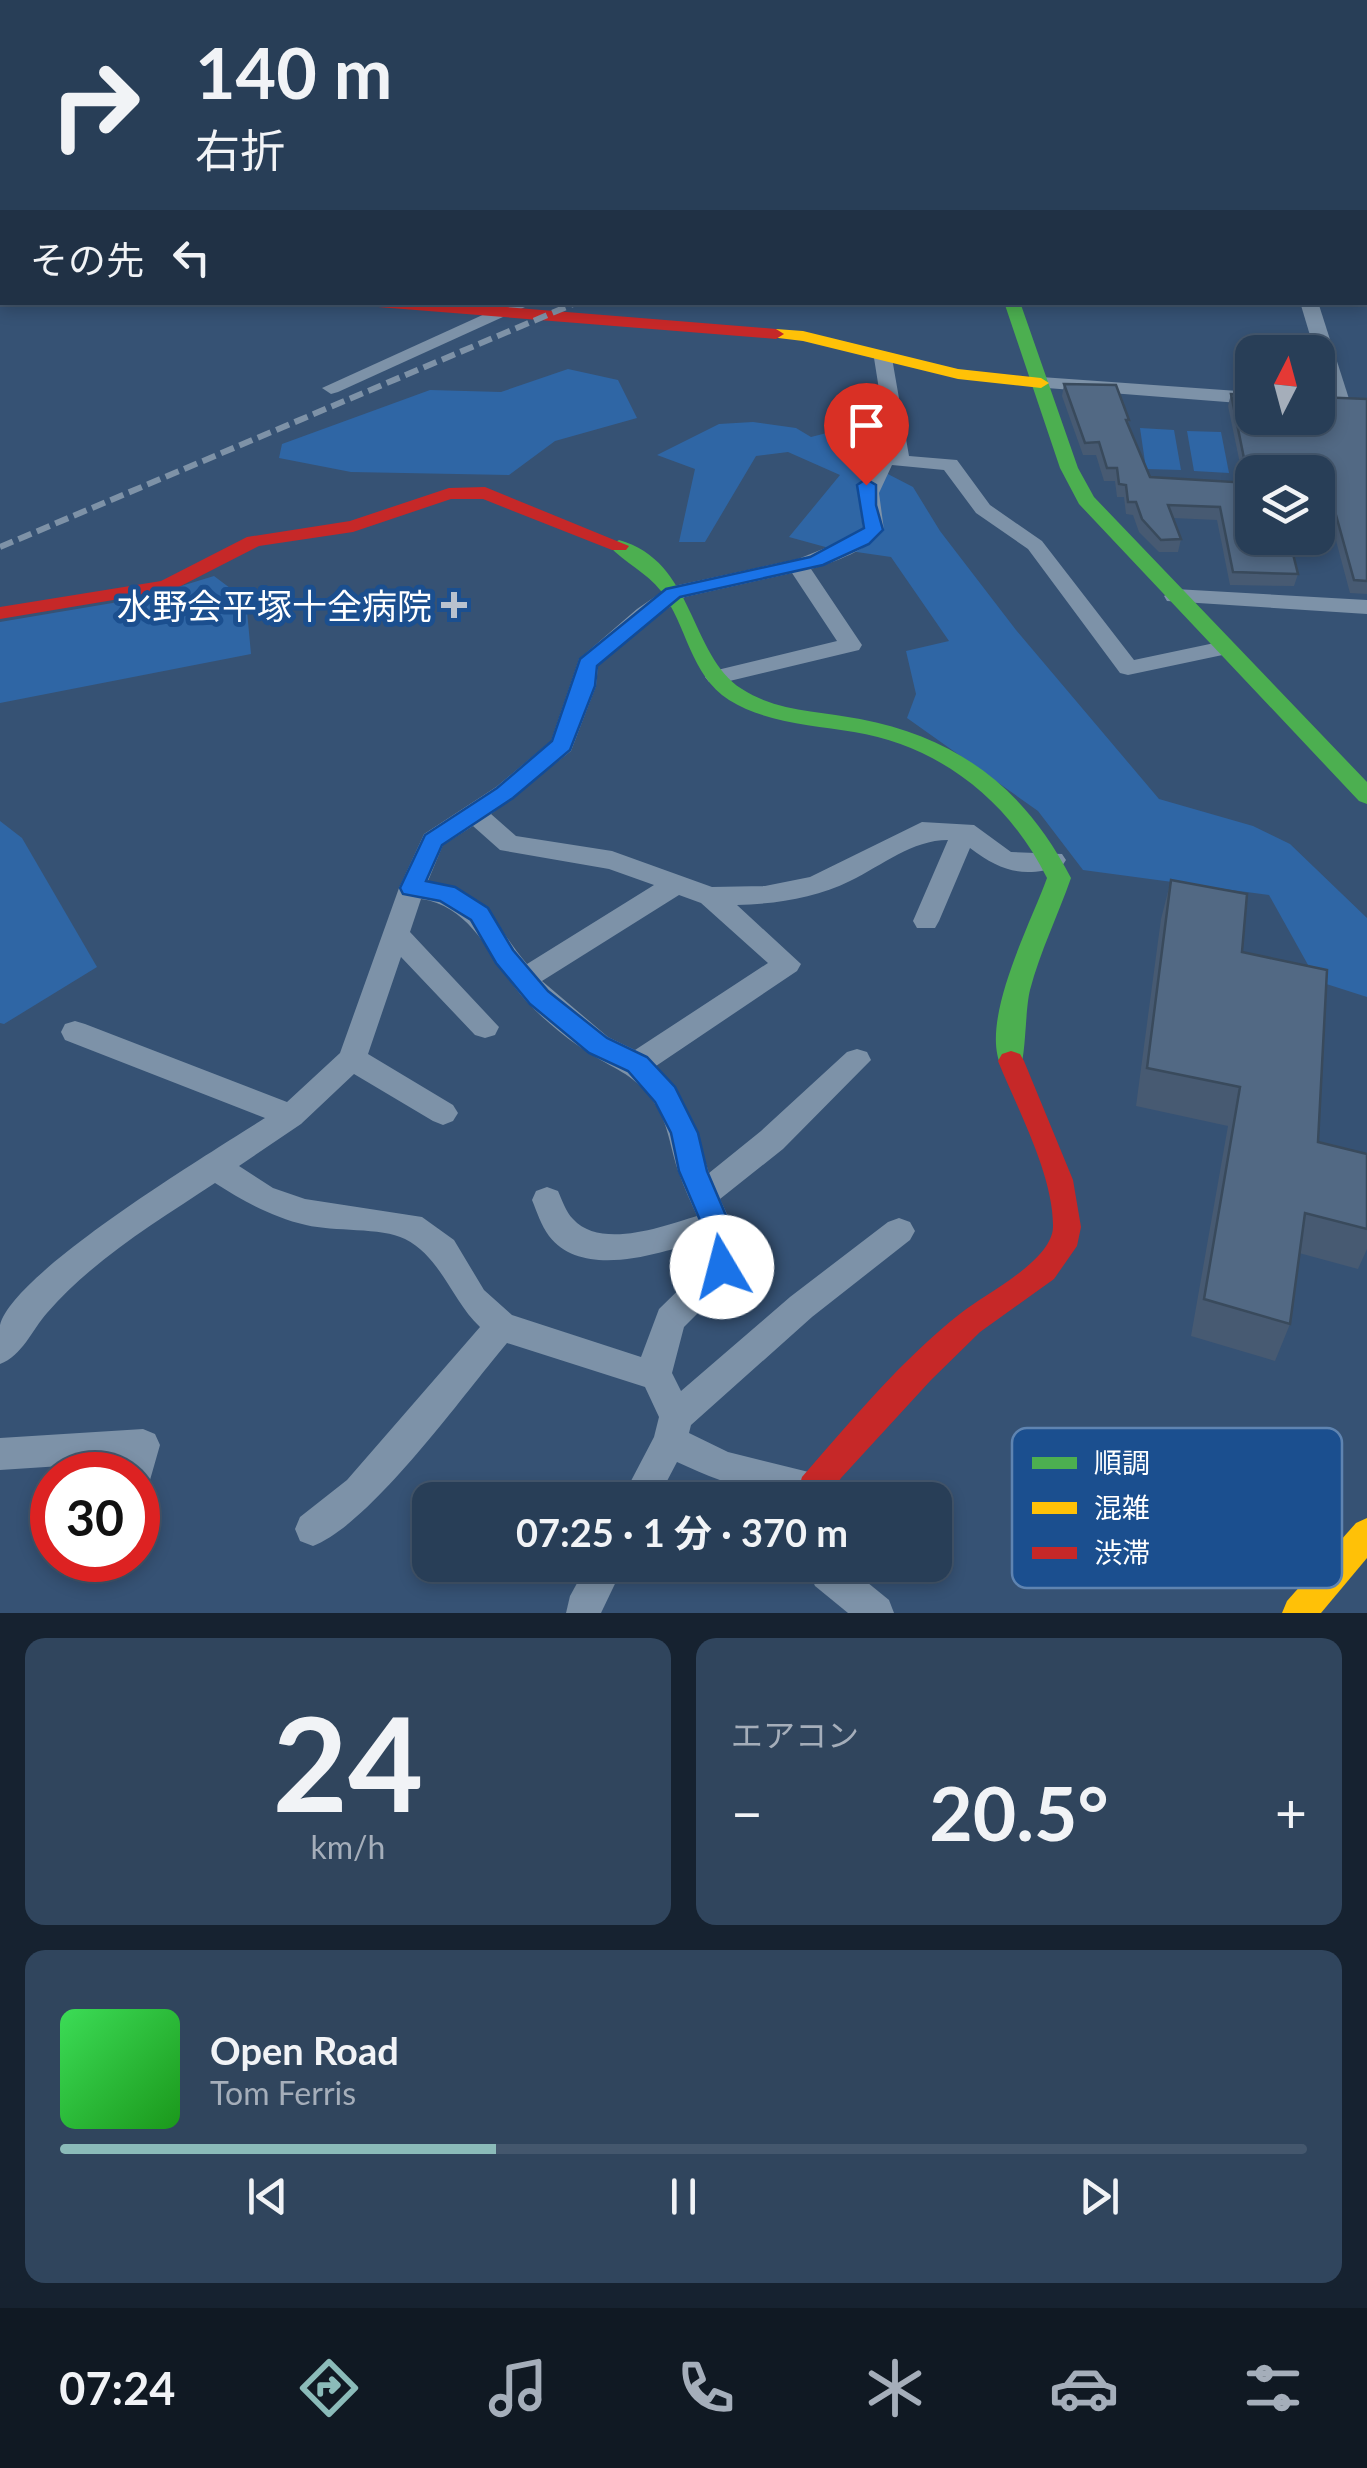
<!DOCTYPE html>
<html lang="ja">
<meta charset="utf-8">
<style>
body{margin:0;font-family:Lato,"Noto Sans JP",sans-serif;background:#30455d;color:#f1f3f6;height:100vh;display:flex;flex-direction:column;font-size:38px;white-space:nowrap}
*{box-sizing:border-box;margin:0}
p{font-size:32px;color:#a5aeba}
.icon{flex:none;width:55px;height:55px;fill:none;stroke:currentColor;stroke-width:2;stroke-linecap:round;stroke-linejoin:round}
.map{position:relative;height:1613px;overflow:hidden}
.sheet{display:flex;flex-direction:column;gap:25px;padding:25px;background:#162230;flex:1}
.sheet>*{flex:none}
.guide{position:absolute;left:0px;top:0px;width:1368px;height:305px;box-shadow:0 5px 15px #0003,0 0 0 2px #44576d;background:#283e57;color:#f1f3f6;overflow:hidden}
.needle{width:65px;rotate:6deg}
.tools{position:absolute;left:1235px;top:335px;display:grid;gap:20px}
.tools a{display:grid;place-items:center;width:100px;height:100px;border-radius:20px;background:#283e57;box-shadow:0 5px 15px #0003,0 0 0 2px #44576d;font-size:50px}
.speed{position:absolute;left:30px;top:1452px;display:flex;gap:20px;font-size:50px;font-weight:700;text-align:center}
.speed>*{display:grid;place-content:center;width:130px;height:130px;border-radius:50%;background:#283e57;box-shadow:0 5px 15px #0003,0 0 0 2px #44576d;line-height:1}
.speed .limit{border:15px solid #d22;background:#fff;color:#111}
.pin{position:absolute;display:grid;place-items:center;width:85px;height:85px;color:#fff;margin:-102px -42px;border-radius:50% 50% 50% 0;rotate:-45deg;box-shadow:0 0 10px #0007}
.pin .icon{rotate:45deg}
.me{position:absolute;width:110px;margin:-55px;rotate:352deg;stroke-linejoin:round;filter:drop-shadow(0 0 8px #0008)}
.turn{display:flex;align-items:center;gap:35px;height:210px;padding:0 30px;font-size:45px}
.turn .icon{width:130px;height:130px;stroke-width:2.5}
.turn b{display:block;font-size:70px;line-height:85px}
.then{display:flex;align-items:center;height:95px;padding:0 30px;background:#0003;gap:20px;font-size:38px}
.big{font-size:75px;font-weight:700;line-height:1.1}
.sheet .widget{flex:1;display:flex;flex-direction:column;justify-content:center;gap:15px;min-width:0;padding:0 35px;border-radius:20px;background:#30455d}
.sheet .dial{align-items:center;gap:0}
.dial b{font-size:130px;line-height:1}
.song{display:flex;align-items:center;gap:30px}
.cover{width:120px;height:120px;border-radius:15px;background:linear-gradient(135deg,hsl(130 70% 55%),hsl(120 70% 35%))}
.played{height:10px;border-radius:5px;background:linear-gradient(90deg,#8bbbb9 35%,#44576d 35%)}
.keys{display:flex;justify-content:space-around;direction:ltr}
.heat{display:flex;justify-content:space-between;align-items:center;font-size:55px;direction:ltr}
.sheet .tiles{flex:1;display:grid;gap:25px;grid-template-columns:1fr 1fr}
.widget:last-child{grid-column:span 2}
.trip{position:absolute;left:412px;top:1482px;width:540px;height:100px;border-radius:20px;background:#283e57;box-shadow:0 5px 15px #0003,0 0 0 2px #44576d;font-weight:700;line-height:100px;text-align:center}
.dock{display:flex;height:160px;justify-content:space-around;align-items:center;background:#101923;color:#a5aeba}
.dock .icon{width:70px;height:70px}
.dock .on{color:#8bbbb9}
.dock b{font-size:45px;color:#f1f3f6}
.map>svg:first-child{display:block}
.green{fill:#2f66a5}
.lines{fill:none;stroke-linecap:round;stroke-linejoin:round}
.street{fill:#7d92a8;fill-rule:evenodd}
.fast{fill:#4caf50;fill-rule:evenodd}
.slow{fill:#ffc107;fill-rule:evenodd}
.jam{fill:#c62828;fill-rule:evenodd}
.rail-far1{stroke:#7e92a7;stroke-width:5;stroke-dasharray:10 5;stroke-linecap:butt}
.rail{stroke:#7e92a7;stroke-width:6;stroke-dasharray:14 6;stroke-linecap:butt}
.wall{fill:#475a72}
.building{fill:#526984;stroke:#394a5c;stroke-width:2.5}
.route{fill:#1a73e8;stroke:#114b97;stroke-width:2.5}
.poi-dot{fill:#b9c2ce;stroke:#1b4f8f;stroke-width:4}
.labels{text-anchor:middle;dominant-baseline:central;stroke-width:10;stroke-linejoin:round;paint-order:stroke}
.poi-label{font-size:35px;fill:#fff;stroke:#1b4f8f;text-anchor:end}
.key{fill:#1b4f8f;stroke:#5f84b1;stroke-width:2.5}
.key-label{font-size:28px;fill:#fff}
</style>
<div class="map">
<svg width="1367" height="1613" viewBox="0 0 1367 1613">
<rect width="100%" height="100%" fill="#365274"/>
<!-- green -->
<g class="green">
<polygon points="568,369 618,380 637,418 555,441 509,475 351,472 279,458 282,444 430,390 501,392"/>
<polygon points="753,422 796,428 811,437 854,426 871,444 857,458 913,487 940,531 1016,630 1159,799 1253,826 1290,844 1367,918 1367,997 1317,981 1269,895 1083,870 1038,811 907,718 916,694 906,651 949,641 891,557 829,548 789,537 840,475 788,452 756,456 705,542 679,542 695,469 657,455 719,424"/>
<polygon points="1140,428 1174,430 1181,470 1146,469"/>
<polygon points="1187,431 1221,432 1229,473 1194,471"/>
<polygon points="214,576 246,600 251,654 0,703 0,622 142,598"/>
<polygon points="0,821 22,838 97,967 4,1024 0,1023"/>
</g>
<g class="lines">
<!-- street -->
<g class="street">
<polygon points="392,0 458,0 456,2"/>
<polygon points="625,0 647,0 649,2 627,2"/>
<polygon points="874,0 888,0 888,2 875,2"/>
<rect x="0" y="59" width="2" height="9"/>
<rect x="0" y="98" width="2" height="8"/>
<rect x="1365" y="119" width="2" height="10"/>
<polygon points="0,138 2,139 2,148 0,148"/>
<rect x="0" y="179" width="2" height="10"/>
<rect x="1365" y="242" width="2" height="10"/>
<polygon points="511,302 536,302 338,392 331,394 322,388"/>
<polygon points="1300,302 1318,302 1350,402 1347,406 1340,408 1330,402"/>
<path d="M 883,352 L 892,358 L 909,456 L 957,460 L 990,505 L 1042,541 L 1134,660 L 1224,641 L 1232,643 L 1235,648 L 1232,653 L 1128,675 L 1120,673 L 1028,549 L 976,513 L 944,470 L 892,465 L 879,493 L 884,530 C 866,551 837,561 811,569 L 862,645 L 859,650 L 717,684 L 709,682 L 705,677 L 709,672 L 837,641 L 792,573 L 685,597 L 653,618 L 598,666 L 596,686 L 571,751 L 491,814 L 516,836 L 612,851 L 712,887 L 765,886 L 810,877 L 922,822 L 974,825 L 1011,852 L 1062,854 L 1066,860 L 1062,866 C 1023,878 1002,872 970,848 L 939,921 L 935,928 L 917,928 L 913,921 L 948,840 C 912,840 883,865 850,881 C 816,898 775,904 737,905 L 801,964 L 797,971 L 656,1066 C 685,1098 697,1132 709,1173 L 761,1131 L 847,1052 L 857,1049 L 867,1052 L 871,1060 L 783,1149 L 720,1199 C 731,1224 748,1248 734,1277 L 684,1327 L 672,1373 L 681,1391 L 790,1297 L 888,1222 L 899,1218 L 910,1222 L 915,1231 L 910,1240 L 812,1317 L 691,1425 L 689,1433 L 728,1452 L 825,1476 L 830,1488 L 825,1500 C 773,1501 724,1484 677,1462 L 657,1500 L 621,1500 L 654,1437 L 659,1417 L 645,1387 L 507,1343 C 463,1395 372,1523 313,1546 L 300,1541 L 295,1529 L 300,1517 L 347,1480 L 480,1327 C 452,1301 441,1257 405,1239 C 381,1227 334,1232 306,1225 C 272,1217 243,1201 215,1183 C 156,1222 94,1259 47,1313 C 32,1330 22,1356 0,1364 C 0,1352 0,1336 0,1325 C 14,1271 212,1152 265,1118 L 65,1040 L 61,1032 L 65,1024 L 75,1021 L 85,1024 L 287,1102 L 340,1053 L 399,888 L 424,834 L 496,787 L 551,741 L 579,659 L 637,609 L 669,587 L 798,559 L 845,540 L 863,528 L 858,493 L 876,460 L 873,435 L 884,421 L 874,358 ZM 473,826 L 500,850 L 609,869 L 654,885 L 527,964 C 493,924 487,890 428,881 L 443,845 ZM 679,895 L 701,903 L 768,963 L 635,1050 L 608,1037 L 542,981 ZM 421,899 C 476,907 492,965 527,1002 C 544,1020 566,1038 586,1051 C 614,1070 631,1071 653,1101 C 669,1123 670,1149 679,1173 C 684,1188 691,1202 697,1216 C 664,1226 601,1250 573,1219 C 566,1212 562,1200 558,1191 L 547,1187 L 536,1191 L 532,1200 C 537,1212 541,1225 549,1236 C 584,1281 663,1252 707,1239 L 708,1261 L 659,1309 L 641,1357 L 512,1315 L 484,1290 L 454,1240 L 422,1217 L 305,1199 L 273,1188 L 239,1166 L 301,1124 L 354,1074 L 433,1121 L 443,1125 L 453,1121 L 458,1113 L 453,1105 L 368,1054 L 401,957 L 475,1035 L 485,1038 L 495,1035 L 499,1027 L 410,932 Z"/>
<polygon points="1041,377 1252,392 1252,404 1034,387 1032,383"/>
<polygon points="1175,589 1367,600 1367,614 1167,601 1164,596"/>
<polygon points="143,1429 155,1434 160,1445 148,1487 138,1491 138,1475 119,1475 122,1462 0,1470 0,1438"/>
<polygon points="587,1565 624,1565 601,1613 566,1613 570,1596"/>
<polygon points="806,1565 846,1565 889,1600 894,1613 848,1613 815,1586"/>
</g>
<!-- fast -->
<g class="fast">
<polygon points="1168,0 1188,0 1189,2 1170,2"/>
<polygon points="1004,302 1020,302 1078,468 1094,497 1367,782 1367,804 1359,801 1079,504 1060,468"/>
<path d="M 619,540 C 695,561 689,655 742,689 C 777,712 821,711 860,719 C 959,738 1025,789 1071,878 C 1058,915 1040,952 1030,990 C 1025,1010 1026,1057 1020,1068 L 1011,1071 L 1002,1068 C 978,1023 1031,923 1047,878 C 1009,801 940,746 854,732 C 812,725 766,723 729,700 C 690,675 687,625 661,591 C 646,572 625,563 609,546 Z"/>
</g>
<!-- slow -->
<g class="slow">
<rect x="1365" y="51" width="2" height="8"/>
<polygon points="776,329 803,331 958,369 1041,378 1049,383 1041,388 958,379 803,341 770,337 770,331"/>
<polygon points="1367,1518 1367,1558 1321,1613 1282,1613 1287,1601 1356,1523"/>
</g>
<!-- jam -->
<g class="jam">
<rect x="1365" y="20" width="2" height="8"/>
<polygon points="370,302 444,302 776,329 784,334 776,339 378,307"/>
<polygon points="485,487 629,546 626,550 612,550 483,499 451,499 353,532 259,546 173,590 0,619 0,607 161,581 247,537 350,521 449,488"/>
<path d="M 1011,1051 L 1020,1054 L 1024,1061 L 1073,1180 L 1081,1227 L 1077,1246 L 1054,1279 L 980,1332 L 931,1380 L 841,1478 L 827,1500 L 795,1500 L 802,1477 C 851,1421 902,1359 961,1313 C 986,1293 1052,1261 1053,1227 C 1054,1176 1017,1108 998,1061 L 1002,1054 Z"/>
</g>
<!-- rail-far1 -->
<polyline class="rail-far1" points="1214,2 1219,0"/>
<!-- rail -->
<polyline class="rail" points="0,547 578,302"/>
</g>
<!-- wall -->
<g class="wall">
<polygon points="1064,384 1129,420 1128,425 1150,477 1244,483 1228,406 1231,394 1367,399 1367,594 1350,593 1323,492 1318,491 1318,472 1252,472 1298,574 1294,586 1230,585 1217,520 1173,518 1181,539 1178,552 1159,552 1139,532 1133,515 1126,514 1124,497 1117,497 1115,481 1104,481 1096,455 1083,455 1062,396"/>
<polygon points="1171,880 1242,952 1318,1142 1367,1154 1367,1249 1358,1269 1299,1253 1290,1324 1275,1361 1191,1336 1228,1126 1136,1106 1161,919"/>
</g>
<!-- building -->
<g class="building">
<polygon points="1064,384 1116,385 1129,420 1126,420 1150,477 1249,483 1231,394 1252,395 1252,418 1318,418 1318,397 1367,399 1367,581 1354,580 1326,479 1318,477 1318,472 1252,472 1252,538 1289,538 1298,574 1233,572 1220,507 1168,505 1181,539 1161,540 1142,519 1136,502 1128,502 1126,485 1119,484 1117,468 1107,468 1099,442 1085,443"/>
<polygon points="1171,880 1247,894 1242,952 1327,970 1318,1142 1367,1154 1367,1229 1305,1213 1290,1324 1204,1299 1240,1087 1147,1068"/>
</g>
<!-- route -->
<polygon class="route" points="866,479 876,485 876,505 883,530 869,544 823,565 680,597 597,666 595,686 570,750 513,798 442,845 426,881 455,887 488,908 513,950 548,991 607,1038 647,1057 675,1087 698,1133 707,1171 739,1246 733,1276 722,1279 712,1276 708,1267 711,1246 679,1171 671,1133 655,1102 628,1071 589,1053 530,1004 496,963 471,920 440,901 403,894 400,888 425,835 497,788 552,741 580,659 666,589 810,557 864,528 857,485"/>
<!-- markers -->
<path class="poi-dot" d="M449 590h10v10h10v10h-10v10h-10v-10h-10v-10h10z"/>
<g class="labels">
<!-- poi labels -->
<g class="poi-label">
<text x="432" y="605">水野会平塚十全病院</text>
</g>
</g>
<!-- legend -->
<rect x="1012" y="1428" width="330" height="160" rx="15" class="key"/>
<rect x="1032" y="1457" width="45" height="12" fill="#4caf50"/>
<rect x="1032" y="1502" width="45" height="12" fill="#ffc107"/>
<rect x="1032" y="1547" width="45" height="12" fill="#c62828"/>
<g class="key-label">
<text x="1094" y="1473">順調</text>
<text x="1094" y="1518">混雑</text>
<text x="1094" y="1563">渋滞</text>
</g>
</svg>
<div class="tools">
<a><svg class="needle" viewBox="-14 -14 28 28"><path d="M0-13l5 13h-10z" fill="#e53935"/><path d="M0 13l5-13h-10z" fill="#a5aeba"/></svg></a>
<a><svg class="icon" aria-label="layers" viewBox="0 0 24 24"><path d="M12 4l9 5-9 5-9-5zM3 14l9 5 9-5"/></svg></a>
</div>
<div class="speed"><div class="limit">30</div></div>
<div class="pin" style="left:866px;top:485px;background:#d93025"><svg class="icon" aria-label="arrive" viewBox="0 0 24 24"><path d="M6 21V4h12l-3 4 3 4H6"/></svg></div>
<svg class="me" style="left:722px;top:1267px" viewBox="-20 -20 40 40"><circle r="19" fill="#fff"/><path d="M0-13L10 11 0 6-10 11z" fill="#1a73e8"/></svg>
<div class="trip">07:25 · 1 分 · 370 m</div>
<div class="guide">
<div class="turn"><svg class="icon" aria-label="right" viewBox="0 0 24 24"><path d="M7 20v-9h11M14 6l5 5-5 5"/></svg><div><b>140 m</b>右折</div></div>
<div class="then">その先<svg class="icon" aria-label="left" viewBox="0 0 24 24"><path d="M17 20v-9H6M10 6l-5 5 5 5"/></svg></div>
</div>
</div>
<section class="sheet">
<div class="tiles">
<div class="widget dial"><b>24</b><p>km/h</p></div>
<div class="widget"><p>エアコン</p>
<div class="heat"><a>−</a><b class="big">20.5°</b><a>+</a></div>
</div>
<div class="widget">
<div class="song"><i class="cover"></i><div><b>Open Road</b><p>Tom Ferris</p></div></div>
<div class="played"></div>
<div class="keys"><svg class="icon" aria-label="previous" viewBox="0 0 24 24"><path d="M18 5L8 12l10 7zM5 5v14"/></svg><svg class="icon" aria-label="pause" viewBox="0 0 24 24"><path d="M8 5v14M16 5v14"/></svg><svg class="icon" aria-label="next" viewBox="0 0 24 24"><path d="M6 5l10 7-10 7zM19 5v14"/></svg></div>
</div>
</div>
</section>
<nav class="dock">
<b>07:24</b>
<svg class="icon on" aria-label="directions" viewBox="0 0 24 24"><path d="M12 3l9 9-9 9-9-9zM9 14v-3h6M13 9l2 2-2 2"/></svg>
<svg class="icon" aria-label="music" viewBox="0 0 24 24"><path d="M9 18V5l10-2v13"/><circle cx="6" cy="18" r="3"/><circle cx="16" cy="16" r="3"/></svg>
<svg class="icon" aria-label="phone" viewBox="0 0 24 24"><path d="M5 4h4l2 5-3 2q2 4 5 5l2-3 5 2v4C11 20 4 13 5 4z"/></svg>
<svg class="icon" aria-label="climate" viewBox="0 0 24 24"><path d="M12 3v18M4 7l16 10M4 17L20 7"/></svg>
<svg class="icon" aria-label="car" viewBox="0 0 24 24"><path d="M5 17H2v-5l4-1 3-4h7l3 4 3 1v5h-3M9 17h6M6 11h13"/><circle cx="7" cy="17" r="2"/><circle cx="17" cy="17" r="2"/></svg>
<svg class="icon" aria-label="filters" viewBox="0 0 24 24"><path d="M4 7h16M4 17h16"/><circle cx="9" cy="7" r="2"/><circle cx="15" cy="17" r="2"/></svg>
</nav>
